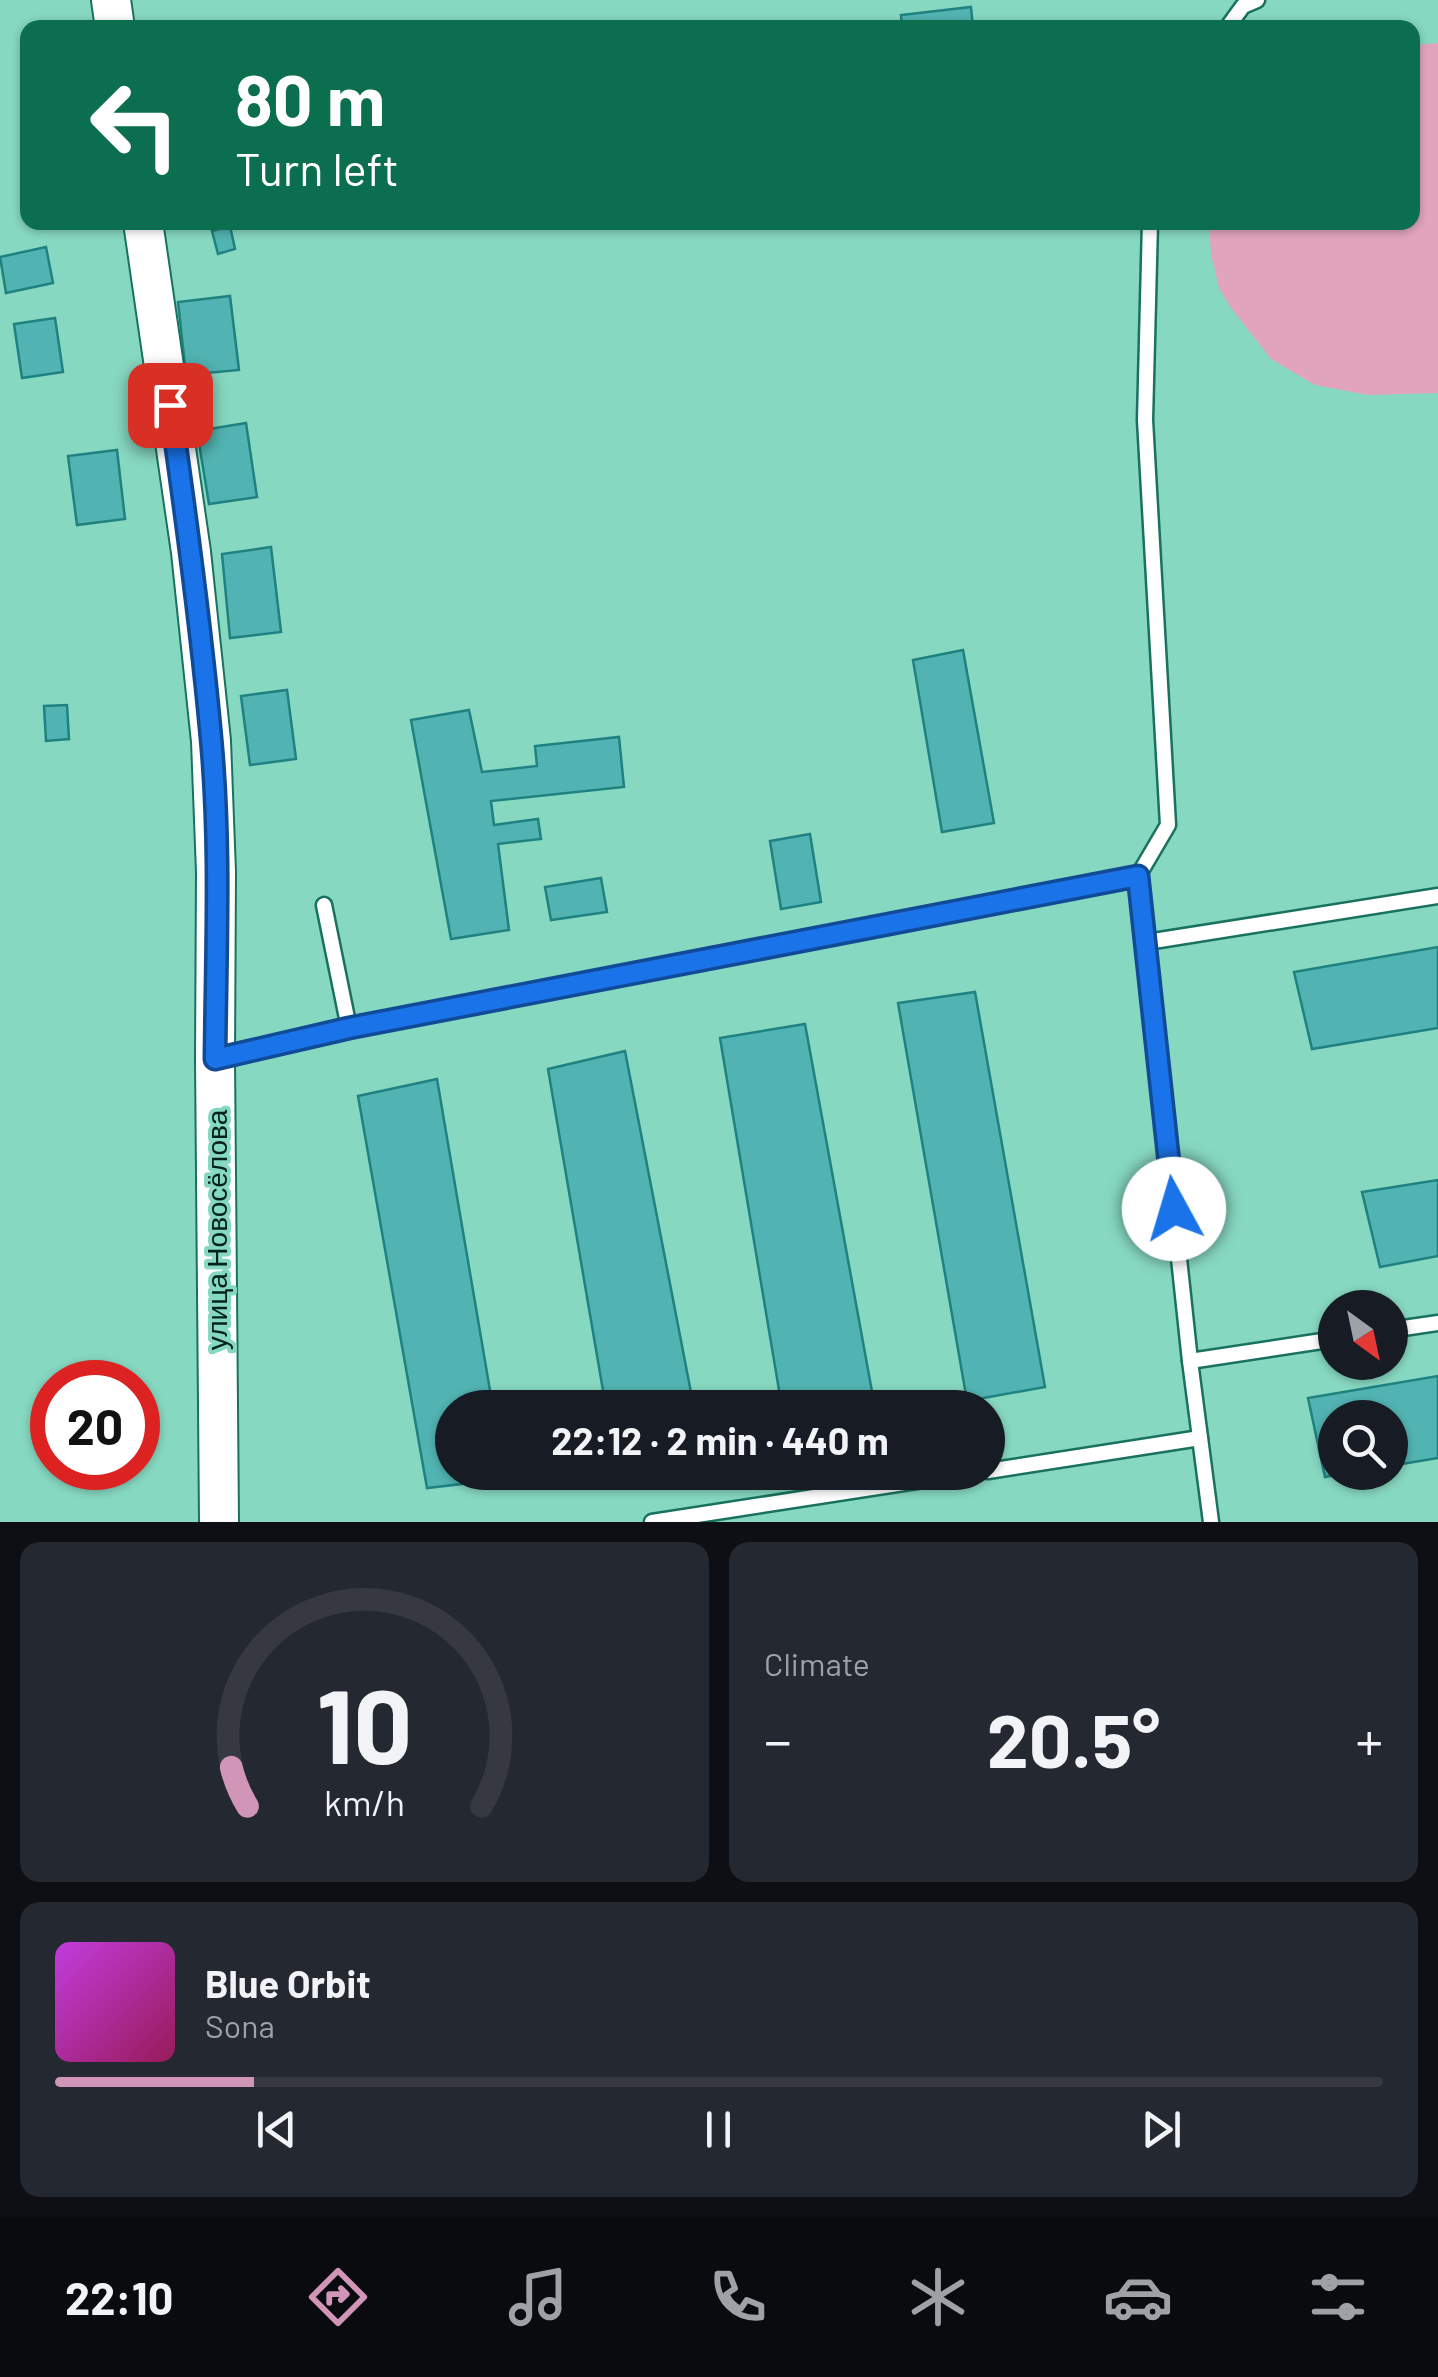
<!DOCTYPE html>
<meta charset="utf-8">
<style>
body{margin:0;font-family:Barlow,sans-serif;background:#242831;color:#f1f3f6;height:100vh;display:flex;flex-direction:column;font-size:38px;white-space:nowrap}
*{box-sizing:border-box;margin:0}
p{font-size:32px;color:#9ea1a6}
.icon{flex:none;width:55px;height:55px;fill:none;stroke:currentColor;stroke-width:2;stroke-linecap:round;stroke-linejoin:round}
.map{position:relative;height:1522px;overflow:hidden}
.sheet{display:flex;flex-direction:column;gap:20px;padding:20px;background:#0d0f14;flex:1}
.sheet>*{flex:none}
.top-card{position:absolute;left:20px;top:20px;width:1400px;height:210px;border-radius:20px;box-shadow:0 2px 8px #0004;background:#0b6e4f;color:#fff;overflow:hidden}
.needle{width:65px;rotate:147deg}
.fabs{position:absolute;left:1318px;top:1290px;display:grid;gap:20px}
.fabs a{display:grid;place-items:center;width:90px;height:90px;border-radius:50%;background:#171b24;box-shadow:0 2px 8px #0004;font-size:50px}
.speed{position:absolute;left:30px;top:1360px;display:flex;gap:20px;font-size:50px;font-weight:700;text-align:center}
.speed>*{display:grid;place-content:center;width:130px;height:130px;border-radius:50%;background:#171b24;box-shadow:0 2px 8px #0004;line-height:1}
.speed .limit{border:15px solid #d22;background:#fff;color:#111}
.pin{position:absolute;display:grid;place-items:center;width:85px;height:85px;color:#fff;margin:-42px;border-radius:20px;box-shadow:0 5px 15px #0006}
.me{position:absolute;width:110px;margin:-55px;rotate:354deg;stroke-linejoin:round;filter:drop-shadow(0 0 8px #0008)}
.turn{display:flex;align-items:center;gap:35px;height:210px;padding:0 50px;font-size:45px}
.turn .icon{width:130px;height:130px;stroke-width:2.5}
.turn b{display:block;font-size:70px;line-height:85px}
.big{font-size:75px;font-weight:700;line-height:1.1}
.sheet .card{flex:1;display:flex;flex-direction:column;justify-content:center;gap:15px;min-width:0;padding:0 35px;border-radius:20px;background:#242831}
.sheet .dial{align-items:center;gap:0}
.dial svg{height:260px;overflow:visible;fill:none;stroke:#363941;stroke-width:7;stroke-linecap:round;text-anchor:middle}
.dial text{fill:#f1f3f6;stroke:none}
.song{display:flex;align-items:center;gap:30px}
.cover{width:120px;height:120px;border-radius:15px;background:linear-gradient(135deg,hsl(290 70% 55%),hsl(330 70% 35%))}
.played{height:10px;border-radius:5px;background:linear-gradient(90deg,#d195b7 15%,#363941 15%)}
.keys{display:flex;justify-content:space-around;direction:ltr}
.heat{display:flex;justify-content:space-between;align-items:center;font-size:55px;direction:ltr}
.sheet .tiles{flex:1;display:grid;gap:20px;grid-template-columns:1fr 1fr}
.card:last-child{grid-column:span 2}
.trip{position:absolute;left:435px;top:1390px;width:570px;height:100px;border-radius:50px;background:#171b24;box-shadow:0 2px 8px #0004;font-weight:700;line-height:100px;text-align:center}
.tab-bar{display:flex;height:160px;justify-content:space-around;align-items:center;background:#090b0e;color:#9ea1a6}
.tab-bar .icon{width:70px;height:70px}
.tab-bar .on{color:#d195b7}
.tab-bar b{font-size:45px;color:#f1f3f6}
.map>svg:first-child{display:block}
.green{fill:#e2a4bb}
.building{fill:#52b4b2;stroke:#1f8281;stroke-width:2.5}
.lines{fill:none;stroke-linecap:round;stroke-linejoin:round}
.service-casing{stroke:#19725f;stroke-width:19}
.secondary-casing{stroke:#19725f;stroke-width:42}
.service{stroke:#fff;stroke-width:14}
.secondary{stroke:#fff;stroke-width:38}
.route-casing{stroke:#114b97;stroke-width:25}
.route{stroke:#1a73e8;stroke-width:18}
.labels{text-anchor:middle;dominant-baseline:central;stroke-width:8;stroke-linejoin:round;paint-order:stroke}
.street-label{font-size:28px;fill:#00221a;stroke:#87d8c1}
</style>
<div class="map">
<svg width="1438" height="1522" viewBox="0 0 1438 1522">
<rect width="100%" height="100%" fill="#87d8c1"/>
<!-- green -->
<polygon class="green" points="1438,43 1438,393 1368,395 1315,385 1271,359 1231,308 1219,288 1211,254 1209,223 1412,222 1413,45"/>
<!-- building -->
<g class="building">
<polygon points="971,7 973,28 902,28 901,15"/>
<polygon points="230,226 235,249 218,254 212,231"/>
<polygon points="46,247 53,283 6,293 0,257"/>
<polygon points="230,296 239,370 186,375 178,302"/>
<polygon points="55,318 63,372 22,378 14,324"/>
<polygon points="246,423 257,497 209,504 197,431"/>
<polygon points="117,450 125,519 77,525 68,456"/>
<polygon points="271,547 281,632 230,638 222,554"/>
<polygon points="963,650 994,823 942,832 913,660"/>
<polygon points="287,690 296,759 250,765 241,696"/>
<polygon points="67,705 69,739 46,741 44,706"/>
<polygon points="469,710 482,772 537,766 535,746 619,737 624,787 491,801 494,825 538,819 541,839 498,844 509,930 451,939 411,720"/>
<polygon points="810,834 821,902 781,909 770,841"/>
<polygon points="601,878 607,912 551,920 545,887"/>
<polygon points="1438,947 1438,1028 1312,1049 1294,972"/>
<polygon points="975,992 1045,1387 967,1401 898,1003"/>
<polygon points="805,1024 875,1408 782,1408 720,1038"/>
<polygon points="625,1051 694,1408 606,1408 548,1069"/>
<polygon points="437,1079 493,1408 452,1408 452,1472 505,1472 506,1479 427,1488 358,1096"/>
<polygon points="1438,1180 1438,1256 1380,1267 1362,1192"/>
<polygon points="1438,1376 1438,1458 1390,1466 1390,1418 1335,1418 1335,1472 1352,1472 1325,1477 1308,1398"/>
</g>
<g class="lines">
<defs>
<g id="service">
<polyline points="1227,28 1243,6 1257,0"/>
<polyline points="1138,876 1168,825 1145,420 1150,222"/>
<polyline points="324,905 349,1028"/>
<polyline points="1147,942 1438,896"/>
<polyline points="216,1059 349,1028 1138,876 1190,1361 1211,1522"/>
<polyline points="1390,1330 1438,1323"/>
<polyline points="1190,1361 1335,1339"/>
<polyline points="988,1471 1200,1438"/>
<polyline points="652,1522 975,1472"/>
</g>
<g id="secondary">
<polyline points="111,0 115,28"/>
<polyline points="143,222 191,552 211,741 216,872 215,1059 219,1522"/>
</g>
</defs>
<!-- service casing -->
<use href="#service" class="service-casing"/>
<!-- secondary casing -->
<use href="#secondary" class="secondary-casing"/>
<!-- service -->
<use href="#service" class="service"/>
<!-- secondary -->
<use href="#secondary" class="secondary"/>
</g>
<g class="lines">
<defs>
<path id="route" d="M 170,405 C 186,516 201,627 211,738 C 221,844 216,952 215,1059 L 349,1028 L 1138,876 L 1174,1209"/>
</defs>
<!-- route casing -->
<use href="#route" class="route-casing"/>
<!-- route -->
<use href="#route" class="route"/>
</g>
<g class="labels">
<!-- street labels -->
<g class="street-label">
<text transform="translate(216 1230) rotate(-90)">улица Новосёлова</text>
</g>
</g>
</svg>
<div class="fabs">
<a><svg class="needle" viewBox="-14 -14 28 28"><path d="M0-13l5 13h-10z" fill="#e53935"/><path d="M0 13l5-13h-10z" fill="#9ea1a6"/></svg></a>
<a><svg class="icon" aria-label="search" viewBox="0 0 24 24"><circle cx="10" cy="10" r="6"/><path d="M15 15l6 6"/></svg></a>
</div>
<div class="speed"><div class="limit">20</div></div>
<div class="pin" style="left:170px;top:405px;background:#d93025"><svg class="icon" aria-label="arrive" viewBox="0 0 24 24"><path d="M6 21V4h12l-3 4 3 4H6"/></svg></div>
<svg class="me" style="left:1174px;top:1209px" viewBox="-20 -20 40 40"><circle r="19" fill="#fff"/><path d="M0-13L10 11 0 6-10 11z" fill="#1a73e8"/></svg>
<div class="trip">22:12 · 2 min · 440 m</div>
<div class="top-card">
<div class="turn"><svg class="icon" aria-label="left" viewBox="0 0 24 24"><path d="M17 20v-9H6M10 6l-5 5 5 5"/></svg><div><b>80 m</b>Turn left</div></div>
</div>
</div>
<section class="sheet">
<div class="tiles">
<div class="card dial"><svg viewBox="0 0 100 80">
<path d="M14 69A42 42 0 1 1 86 69"/>
<path d="M14 69A42 42 0 0 1 9 57" stroke="#d195b7"/>
<text x="50" y="56" font-size="32" font-weight="700">10</text>
<text x="50" y="72" font-size="11">km/h</text>
</svg></div>
<div class="card"><p>Climate</p>
<div class="heat"><a>−</a><b class="big">20.5°</b><a>+</a></div>
</div>
<div class="card">
<div class="song"><i class="cover"></i><div><b>Blue Orbit</b><p>Sona</p></div></div>
<div class="played"></div>
<div class="keys"><svg class="icon" aria-label="previous" viewBox="0 0 24 24"><path d="M18 5L8 12l10 7zM5 5v14"/></svg><svg class="icon" aria-label="pause" viewBox="0 0 24 24"><path d="M8 5v14M16 5v14"/></svg><svg class="icon" aria-label="next" viewBox="0 0 24 24"><path d="M6 5l10 7-10 7zM19 5v14"/></svg></div>
</div>
</div>
</section>
<nav class="tab-bar">
<b>22:10</b>
<svg class="icon on" aria-label="directions" viewBox="0 0 24 24"><path d="M12 3l9 9-9 9-9-9zM9 14v-3h6M13 9l2 2-2 2"/></svg>
<svg class="icon" aria-label="music" viewBox="0 0 24 24"><path d="M9 18V5l10-2v13"/><circle cx="6" cy="18" r="3"/><circle cx="16" cy="16" r="3"/></svg>
<svg class="icon" aria-label="phone" viewBox="0 0 24 24"><path d="M5 4h4l2 5-3 2q2 4 5 5l2-3 5 2v4C11 20 4 13 5 4z"/></svg>
<svg class="icon" aria-label="climate" viewBox="0 0 24 24"><path d="M12 3v18M4 7l16 10M4 17L20 7"/></svg>
<svg class="icon" aria-label="car" viewBox="0 0 24 24"><path d="M5 17H2v-5l4-1 3-4h7l3 4 3 1v5h-3M9 17h6M6 11h13"/><circle cx="7" cy="17" r="2"/><circle cx="17" cy="17" r="2"/></svg>
<svg class="icon" aria-label="filters" viewBox="0 0 24 24"><path d="M4 7h16M4 17h16"/><circle cx="9" cy="7" r="2"/><circle cx="15" cy="17" r="2"/></svg>
</nav>
